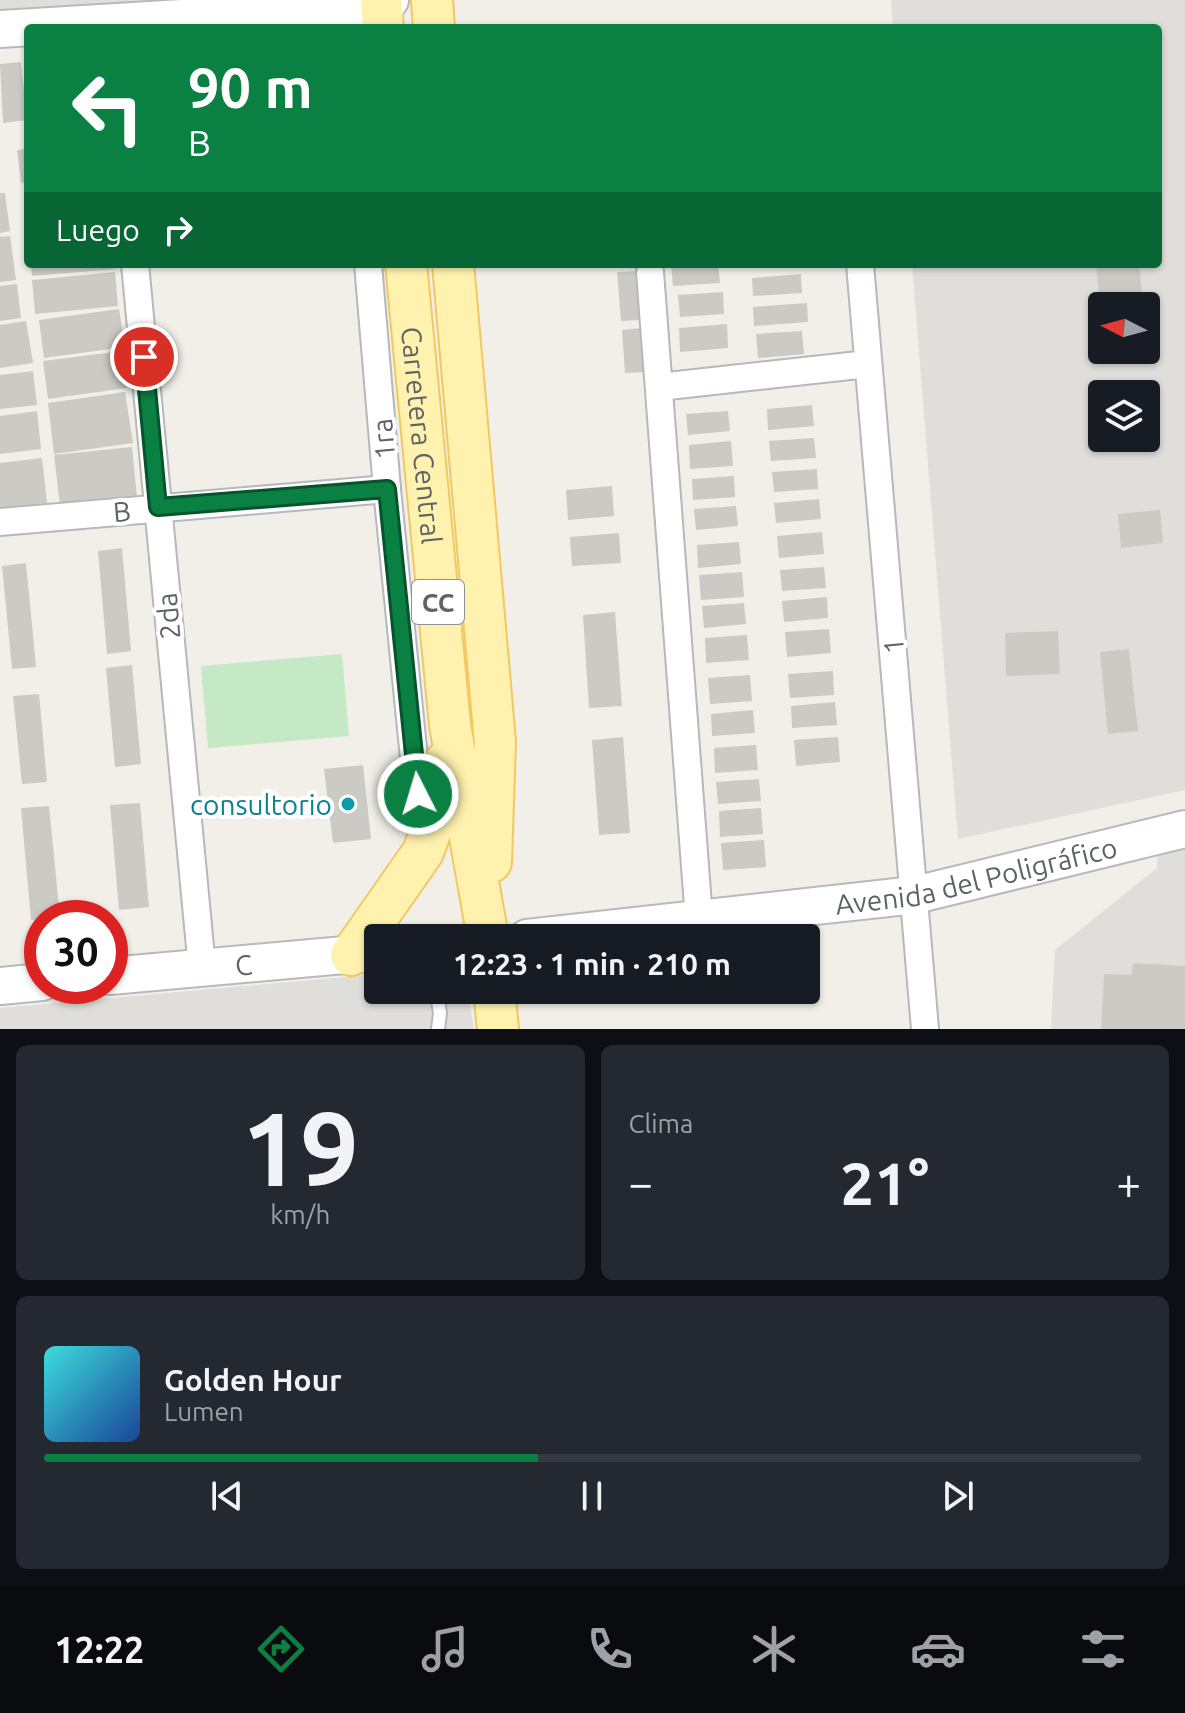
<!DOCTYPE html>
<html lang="es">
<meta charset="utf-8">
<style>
body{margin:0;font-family:Ubuntu,sans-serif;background:#242831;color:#f1f3f6;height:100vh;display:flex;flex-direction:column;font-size:30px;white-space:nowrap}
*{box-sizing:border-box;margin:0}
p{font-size:26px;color:#9ea1a6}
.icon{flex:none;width:44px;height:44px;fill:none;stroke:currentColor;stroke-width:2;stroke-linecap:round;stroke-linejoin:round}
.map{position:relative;height:1029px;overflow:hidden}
.details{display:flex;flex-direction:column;gap:16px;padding:16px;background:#0d0f14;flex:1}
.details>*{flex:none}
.guide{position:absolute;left:24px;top:24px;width:1138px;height:244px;border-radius:8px;box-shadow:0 2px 6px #0004;background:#0b8043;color:#fff;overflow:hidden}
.needle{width:52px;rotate:276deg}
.controls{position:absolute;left:1088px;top:292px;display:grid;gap:16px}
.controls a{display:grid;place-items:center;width:72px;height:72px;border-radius:8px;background:#171b24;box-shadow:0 2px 6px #0004;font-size:40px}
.speed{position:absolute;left:24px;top:900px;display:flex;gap:16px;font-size:40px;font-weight:700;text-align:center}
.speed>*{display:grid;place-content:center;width:104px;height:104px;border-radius:50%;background:#171b24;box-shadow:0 2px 6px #0004;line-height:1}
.speed .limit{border:12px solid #d22;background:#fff;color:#111}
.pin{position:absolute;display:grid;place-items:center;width:68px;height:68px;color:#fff;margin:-34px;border:4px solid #fff;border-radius:50%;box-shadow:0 2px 8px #0007}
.me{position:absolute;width:88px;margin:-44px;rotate:355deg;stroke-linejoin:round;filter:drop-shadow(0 0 6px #0008)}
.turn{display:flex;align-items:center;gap:28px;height:168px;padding:0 32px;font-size:36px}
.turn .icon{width:104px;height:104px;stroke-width:2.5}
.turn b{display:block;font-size:56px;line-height:68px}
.then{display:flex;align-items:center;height:76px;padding:0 32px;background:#0003;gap:16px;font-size:30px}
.big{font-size:60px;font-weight:700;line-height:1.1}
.details .widget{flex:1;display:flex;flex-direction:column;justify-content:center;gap:12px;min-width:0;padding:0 28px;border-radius:12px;background:#242831}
.details .dial{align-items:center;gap:0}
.dial b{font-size:104px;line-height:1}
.song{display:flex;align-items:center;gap:24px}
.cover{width:96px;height:96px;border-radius:12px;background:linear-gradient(135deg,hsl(180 70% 55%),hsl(220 70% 35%))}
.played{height:8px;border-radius:4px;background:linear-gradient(90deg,#0b8043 45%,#363941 45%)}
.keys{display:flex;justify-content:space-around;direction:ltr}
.heat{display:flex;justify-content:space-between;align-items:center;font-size:44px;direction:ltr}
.details .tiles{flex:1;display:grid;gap:16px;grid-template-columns:1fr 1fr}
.widget:last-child{grid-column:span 2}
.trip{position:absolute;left:364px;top:924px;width:456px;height:80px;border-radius:8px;background:#171b24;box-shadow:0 2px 6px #0004;font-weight:700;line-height:80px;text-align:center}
.tabs{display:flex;height:128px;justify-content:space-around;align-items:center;background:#090b0e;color:#9ea1a6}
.tabs .icon{width:56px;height:56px}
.tabs .selected{color:#0b8043}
.tabs b{font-size:36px;color:#f1f3f6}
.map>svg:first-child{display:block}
.industrial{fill:#e0deda;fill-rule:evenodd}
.green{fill:#c5e8c5}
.building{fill:#cccac5}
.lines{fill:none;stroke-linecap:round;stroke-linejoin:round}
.lane-casing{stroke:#b5b8bc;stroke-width:16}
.street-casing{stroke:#b5b8bc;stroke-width:30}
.secondary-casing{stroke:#b6babf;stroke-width:40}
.primary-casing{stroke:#f2c960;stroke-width:44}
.lane{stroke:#fff;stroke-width:12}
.street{stroke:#fff;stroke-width:26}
.secondary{stroke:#fff;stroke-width:36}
.primary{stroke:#fff2af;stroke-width:40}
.route-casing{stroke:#07532c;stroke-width:20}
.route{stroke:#0b8043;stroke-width:14}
.culture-dot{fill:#0f9aa8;stroke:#fff;stroke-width:3}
.labels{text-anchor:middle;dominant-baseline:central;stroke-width:8;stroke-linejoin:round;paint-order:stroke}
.shield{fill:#fff;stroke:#8f9295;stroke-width:2}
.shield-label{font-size:26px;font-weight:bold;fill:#5f6368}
.street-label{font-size:28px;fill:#5f6368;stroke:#fff}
.culture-label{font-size:28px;fill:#0d838f;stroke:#fff;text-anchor:end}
</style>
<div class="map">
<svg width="1185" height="1029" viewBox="0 0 1185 1029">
<rect width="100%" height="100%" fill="#f1efe8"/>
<!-- industrial -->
<g class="industrial">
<polygon points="0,0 160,0 0,12"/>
<path d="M 891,0 L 1185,0 L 1185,790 L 958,839 L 912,264 L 1158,264 L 1158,28 L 893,28 ZM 1102,306 L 1146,306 L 1146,350 L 1102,350 ZM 1102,394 L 1146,394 L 1146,438 L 1102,438 Z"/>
<polygon points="1185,845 1185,1029 1051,1029 1055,950 1157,868 1158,852"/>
<polygon points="378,974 378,990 468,990 474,1029 0,1029 0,1008"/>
</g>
<!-- green -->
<polygon class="green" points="342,654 349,736 208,748 201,666"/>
<!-- building -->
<g class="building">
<polygon points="21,62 27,120 3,123 0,64"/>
<polygon points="28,149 28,182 21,183 17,150"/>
<polygon points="24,189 28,189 28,214 26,214"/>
<polygon points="0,193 5,193 10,231 0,233"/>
<polygon points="10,236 16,280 0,282 0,237"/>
<polygon points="31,264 116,264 116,269 32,276"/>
<polygon points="671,264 718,264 720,283 673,286"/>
<polygon points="1096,264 1139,264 1143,306 1100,306"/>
<polygon points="638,271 641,320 621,321 617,272"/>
<polygon points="115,272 118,306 35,314 32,280"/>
<polygon points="801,274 802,293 753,296 752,278"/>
<polygon points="17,284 21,318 0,321 0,286"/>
<polygon points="723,292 724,314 680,317 678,295"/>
<polygon points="807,303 808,322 754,326 753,307"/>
<polygon points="119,309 125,347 44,358 39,320"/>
<polygon points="26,321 33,363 0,368 0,325"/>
<polygon points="727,324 728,348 680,352 679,328"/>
<polygon points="642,328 645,372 625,373 622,330"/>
<polygon points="802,331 804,354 758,358 756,334"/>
<polygon points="122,351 127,388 48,399 43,361"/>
<polygon points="33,371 37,405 0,409 0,375"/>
<polygon points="1148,380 1155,444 1113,448 1112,438 1146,438 1146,394 1107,394 1106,385"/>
<polygon points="125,392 133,443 54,454 48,403"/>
<polygon points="812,405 814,426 768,430 767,409"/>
<polygon points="37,411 41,449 0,454 0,416"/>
<polygon points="728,411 730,431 688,435 686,414"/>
<polygon points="814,438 816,458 771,461 769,441"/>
<polygon points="731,441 733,466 690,469 689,445"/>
<polygon points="132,447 137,497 60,505 54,455"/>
<polygon points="42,458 47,503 0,508 0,463"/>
<polygon points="817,469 818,489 774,492 772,472"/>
<polygon points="734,476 735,497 693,500 692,479"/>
<polygon points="612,486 614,516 568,520 566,490"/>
<polygon points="819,499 821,519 776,523 774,503"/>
<polygon points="736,506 738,526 696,530 694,509"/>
<polygon points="1160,510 1163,543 1121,548 1118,514"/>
<polygon points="822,532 824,554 779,558 777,536"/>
<polygon points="619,533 621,563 572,566 570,537"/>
<polygon points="739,542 741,564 698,568 697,545"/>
<polygon points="122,548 131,651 107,654 98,551"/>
<polygon points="26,563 36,667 12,669 2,566"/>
<polygon points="824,567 826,588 782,591 780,570"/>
<polygon points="742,572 744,597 701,600 699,575"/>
<polygon points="827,597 828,618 784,622 782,601"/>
<polygon points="744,603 746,624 704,628 702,606"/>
<polygon points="615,612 622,706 589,708 583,615"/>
<polygon points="829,629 831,653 787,657 785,632"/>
<polygon points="1058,631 1060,674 1006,676 1005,633"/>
<polygon points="747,635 749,660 706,663 705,638"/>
<polygon points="1129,649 1138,731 1108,734 1100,652"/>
<polygon points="132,665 141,764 115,767 106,668"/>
<polygon points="833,671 834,695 790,698 788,674"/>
<polygon points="750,675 752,701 710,704 708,678"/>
<polygon points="39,694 47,782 22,784 13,696"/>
<polygon points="835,702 837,725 792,728 791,706"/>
<polygon points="753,710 755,733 712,736 711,714"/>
<polygon points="623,737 630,833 599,835 592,740"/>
<polygon points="838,737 840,762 796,766 794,740"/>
<polygon points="756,745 758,770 715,773 714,748"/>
<polygon points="363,765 371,839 333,843 324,769"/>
<polygon points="759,779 761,801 718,804 716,782"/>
<polygon points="140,803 149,907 119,910 110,805"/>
<polygon points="49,806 60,917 31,920 21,808"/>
<polygon points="761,808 763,834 720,837 719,811"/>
<polygon points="764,840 766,867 723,870 721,843"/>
<polygon points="1133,963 1185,966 1185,1029 1101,1029 1104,974 1132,975"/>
</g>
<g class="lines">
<defs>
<polyline id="lane" points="436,990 440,1013 438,1029"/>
<g id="street">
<polyline points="135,264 202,968"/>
<polyline points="368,264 387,489 422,838"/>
<polyline points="860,264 925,1029"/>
<polyline points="650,272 699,919"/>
<polyline points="659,387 868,364"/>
<polyline points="0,522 387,489"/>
</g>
<g id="secondary">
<polyline points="0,29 381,6 390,0"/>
<path id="s1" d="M 527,938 L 915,895 L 1185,829"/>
<path id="s2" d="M 110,976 L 378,952"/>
<polyline points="0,986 42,982"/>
</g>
<g id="primary">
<polyline points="381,0 383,28"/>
<polyline points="432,0 434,28"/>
<path id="s3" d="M 406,264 L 450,725 L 488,938"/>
<polyline points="453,264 495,742 491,862"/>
<polyline points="351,955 423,852 443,797 446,761"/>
<polyline points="494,990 498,1029"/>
</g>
</defs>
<!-- lane casing -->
<use href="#lane" class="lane-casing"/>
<!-- street casing -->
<use href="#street" class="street-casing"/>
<!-- secondary casing -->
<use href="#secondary" class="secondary-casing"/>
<!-- primary casing -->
<use href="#primary" class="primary-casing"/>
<!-- lane -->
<use href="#lane" class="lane"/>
<!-- street -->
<use href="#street" class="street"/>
<!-- secondary -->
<use href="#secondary" class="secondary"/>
<!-- primary -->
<use href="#primary" class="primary"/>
</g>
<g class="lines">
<defs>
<polyline id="route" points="144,357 158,507 387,489 418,794"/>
</defs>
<!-- route casing -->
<use href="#route" class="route-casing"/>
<!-- route -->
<use href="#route" class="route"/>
</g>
<!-- markers -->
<circle class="culture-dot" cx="348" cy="804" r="8"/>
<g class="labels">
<!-- shield labels -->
<rect class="shield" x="412" y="580" width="52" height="44" rx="6"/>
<g class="shield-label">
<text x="438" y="602">CC</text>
</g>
<!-- street labels -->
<g class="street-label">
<text stroke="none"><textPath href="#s3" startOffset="172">Carretera Central</textPath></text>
<text transform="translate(383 439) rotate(-95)">1ra</text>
<text transform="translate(122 511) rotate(-5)">B</text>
<text transform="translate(168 616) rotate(-95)">2da</text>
<text transform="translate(893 646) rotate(-95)">1</text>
<text stroke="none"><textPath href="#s1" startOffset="454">Avenida del Poligráfico</textPath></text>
<text stroke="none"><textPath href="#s2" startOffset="134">C</textPath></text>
</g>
<!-- culture labels -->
<g class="culture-label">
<text x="332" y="804">consultorio</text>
</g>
</g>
</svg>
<div class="controls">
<a><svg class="needle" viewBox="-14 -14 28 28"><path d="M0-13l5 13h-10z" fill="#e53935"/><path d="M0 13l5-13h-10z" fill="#9ea1a6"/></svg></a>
<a><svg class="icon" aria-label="layers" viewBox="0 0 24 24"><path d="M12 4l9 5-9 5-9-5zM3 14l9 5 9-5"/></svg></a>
</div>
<div class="speed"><div class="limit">30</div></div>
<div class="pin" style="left:144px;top:357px;background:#d93025"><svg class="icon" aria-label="arrive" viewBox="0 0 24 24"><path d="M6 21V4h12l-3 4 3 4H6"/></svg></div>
<svg class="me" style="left:418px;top:794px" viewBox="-20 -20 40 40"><circle r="17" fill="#0b8043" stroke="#fff" stroke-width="3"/><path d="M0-11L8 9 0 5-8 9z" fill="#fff"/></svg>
<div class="trip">12:23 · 1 min · 210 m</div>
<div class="guide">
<div class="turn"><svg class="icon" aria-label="left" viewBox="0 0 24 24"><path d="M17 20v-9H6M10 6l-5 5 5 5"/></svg><div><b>90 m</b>B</div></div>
<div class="then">Luego<svg class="icon" aria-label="right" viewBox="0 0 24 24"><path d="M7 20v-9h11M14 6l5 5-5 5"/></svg></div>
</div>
</div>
<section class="details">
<div class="tiles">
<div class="widget dial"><b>19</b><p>km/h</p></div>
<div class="widget"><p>Clima</p>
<div class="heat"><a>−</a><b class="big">21°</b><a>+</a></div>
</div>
<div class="widget">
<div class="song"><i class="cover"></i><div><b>Golden Hour</b><p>Lumen</p></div></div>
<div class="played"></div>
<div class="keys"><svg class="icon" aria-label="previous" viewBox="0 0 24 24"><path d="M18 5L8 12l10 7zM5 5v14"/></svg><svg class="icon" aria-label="pause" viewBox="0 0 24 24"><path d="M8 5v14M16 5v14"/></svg><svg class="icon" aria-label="next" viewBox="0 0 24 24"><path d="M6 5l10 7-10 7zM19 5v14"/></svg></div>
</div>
</div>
</section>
<nav class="tabs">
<b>12:22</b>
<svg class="icon selected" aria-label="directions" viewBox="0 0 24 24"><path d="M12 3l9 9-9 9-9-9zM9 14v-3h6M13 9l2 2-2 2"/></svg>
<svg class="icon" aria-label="music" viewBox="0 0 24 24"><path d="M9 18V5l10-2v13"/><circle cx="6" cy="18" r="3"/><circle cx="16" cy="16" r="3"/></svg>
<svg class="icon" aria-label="phone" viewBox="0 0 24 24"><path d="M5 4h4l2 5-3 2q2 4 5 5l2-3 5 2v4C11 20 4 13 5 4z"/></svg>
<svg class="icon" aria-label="climate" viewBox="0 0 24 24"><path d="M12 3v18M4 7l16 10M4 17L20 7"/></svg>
<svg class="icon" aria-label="car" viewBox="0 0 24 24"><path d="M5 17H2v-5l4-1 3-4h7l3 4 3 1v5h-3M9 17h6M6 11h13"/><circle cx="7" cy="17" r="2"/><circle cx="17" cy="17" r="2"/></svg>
<svg class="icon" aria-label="filters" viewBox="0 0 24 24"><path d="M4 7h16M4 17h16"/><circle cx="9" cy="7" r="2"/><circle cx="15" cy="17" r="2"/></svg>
</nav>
